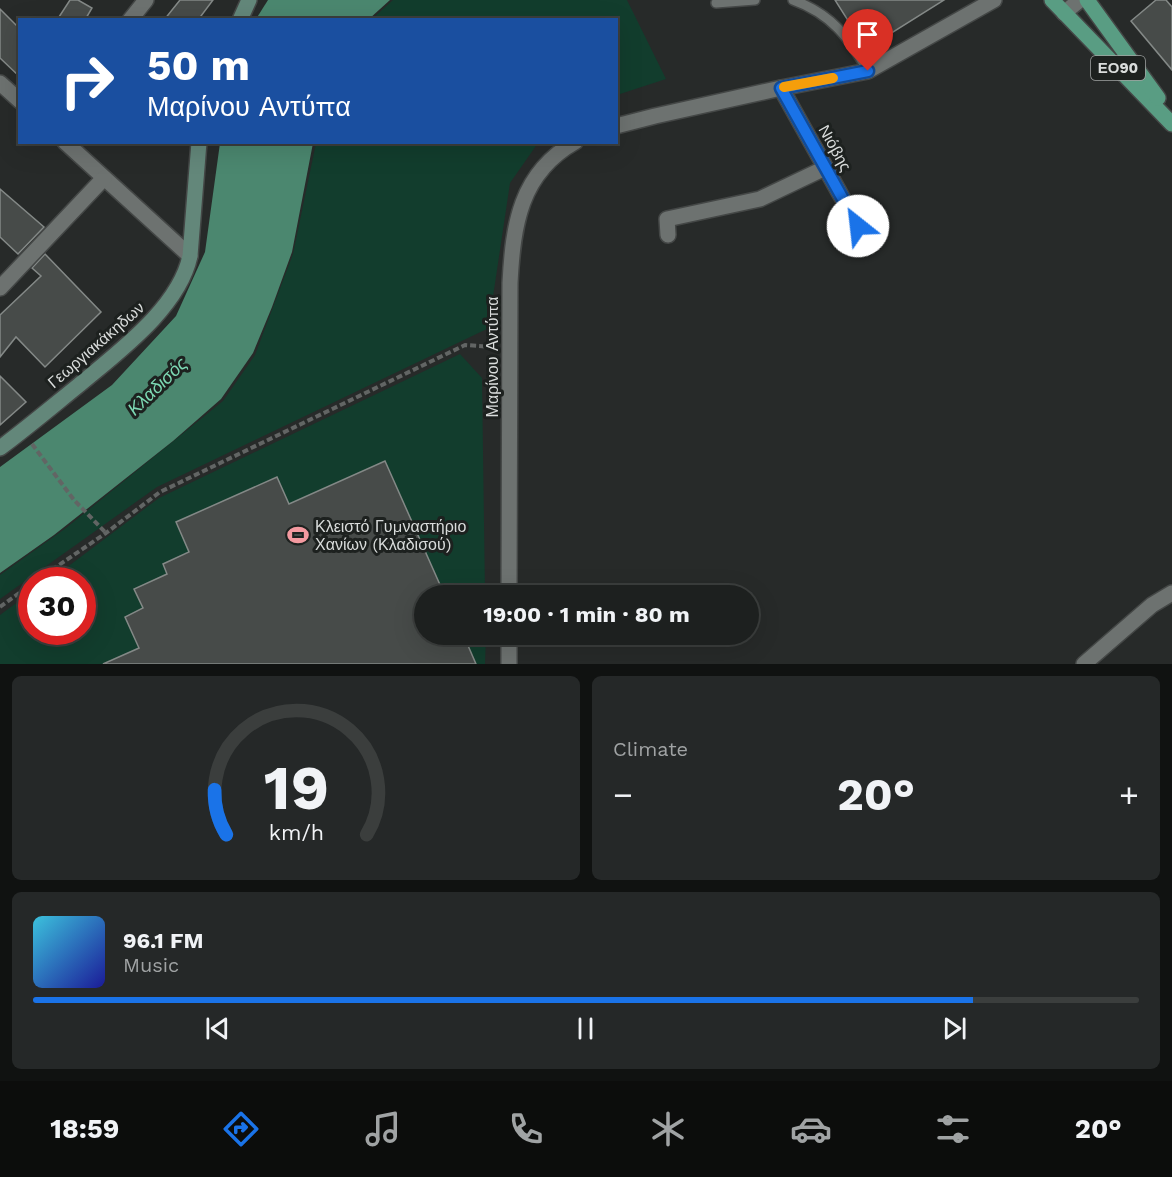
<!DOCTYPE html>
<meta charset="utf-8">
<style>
body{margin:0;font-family:"Work Sans",sans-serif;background:#252828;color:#f1f3f6;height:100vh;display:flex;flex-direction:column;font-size:22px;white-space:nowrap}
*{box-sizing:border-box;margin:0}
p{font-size:20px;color:#a0a3a4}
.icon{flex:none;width:33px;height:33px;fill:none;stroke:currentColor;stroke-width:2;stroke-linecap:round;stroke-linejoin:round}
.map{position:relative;height:664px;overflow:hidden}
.side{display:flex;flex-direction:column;gap:12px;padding:12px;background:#101211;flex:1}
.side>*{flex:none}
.guide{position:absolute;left:18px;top:18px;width:600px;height:126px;border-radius:0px;box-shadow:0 6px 24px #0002,0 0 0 2px #3b3e3d;background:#1a4fa0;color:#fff;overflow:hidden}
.speed{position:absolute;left:18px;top:567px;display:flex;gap:12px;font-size:30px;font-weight:700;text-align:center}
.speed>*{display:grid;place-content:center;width:78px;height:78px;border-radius:50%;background:#1d201f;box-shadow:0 6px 24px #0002,0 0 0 2px #3b3e3d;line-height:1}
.speed .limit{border:9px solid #d22;background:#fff;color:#111}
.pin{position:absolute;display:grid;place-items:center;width:51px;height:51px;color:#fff;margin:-62px -26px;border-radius:50% 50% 50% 0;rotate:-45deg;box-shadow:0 0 6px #0007}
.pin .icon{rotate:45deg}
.me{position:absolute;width:66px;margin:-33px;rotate:331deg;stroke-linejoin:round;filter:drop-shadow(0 0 4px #0008)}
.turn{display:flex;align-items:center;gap:21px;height:126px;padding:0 30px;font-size:27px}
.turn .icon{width:78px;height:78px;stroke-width:2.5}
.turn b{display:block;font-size:42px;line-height:51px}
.big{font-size:45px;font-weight:700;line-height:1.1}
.side .card{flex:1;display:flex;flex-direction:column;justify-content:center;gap:9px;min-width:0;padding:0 21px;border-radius:9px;background:#252828}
.side .dial{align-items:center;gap:0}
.dial svg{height:156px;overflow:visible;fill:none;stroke:#3b3e3d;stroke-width:7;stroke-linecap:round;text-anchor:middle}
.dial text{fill:#f1f3f6;stroke:none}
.song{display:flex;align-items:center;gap:18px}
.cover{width:72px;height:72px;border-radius:9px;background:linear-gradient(135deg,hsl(190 70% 55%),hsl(240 70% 35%))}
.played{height:6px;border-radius:3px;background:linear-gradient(90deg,#1a73e8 85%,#3b3e3d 85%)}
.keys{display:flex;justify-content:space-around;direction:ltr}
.heat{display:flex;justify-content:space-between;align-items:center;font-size:33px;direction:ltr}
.side .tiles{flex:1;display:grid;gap:12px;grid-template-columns:1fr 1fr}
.card:last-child{grid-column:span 2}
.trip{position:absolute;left:414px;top:585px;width:345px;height:60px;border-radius:30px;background:#1d201f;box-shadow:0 6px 24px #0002,0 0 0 2px #3b3e3d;font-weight:700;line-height:60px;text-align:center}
.menu{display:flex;height:96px;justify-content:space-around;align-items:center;background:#0c0d0c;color:#a0a3a4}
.menu .icon{width:42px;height:42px}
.menu .current{color:#1a73e8}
.menu b{font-size:27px;color:#f1f3f6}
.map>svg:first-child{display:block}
.green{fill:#123d2d}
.water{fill:#4b876f}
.building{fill:#474b49;stroke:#848987;stroke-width:1.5}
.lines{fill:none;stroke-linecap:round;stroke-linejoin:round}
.lane-casing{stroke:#444746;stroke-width:12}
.street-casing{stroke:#444746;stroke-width:18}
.secondary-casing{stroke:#444746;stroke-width:18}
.primary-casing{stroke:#444746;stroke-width:18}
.path{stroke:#626564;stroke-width:4;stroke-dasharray:6 3;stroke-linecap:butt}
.lane{stroke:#6d7270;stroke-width:9}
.street{stroke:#6d7270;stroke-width:15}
.secondary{stroke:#63877a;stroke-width:15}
.primary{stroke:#599d83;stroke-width:15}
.route-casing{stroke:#114b97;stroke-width:15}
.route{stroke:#1a73e8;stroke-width:10}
.slow{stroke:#f59e0b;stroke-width:10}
.labels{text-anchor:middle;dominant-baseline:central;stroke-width:6;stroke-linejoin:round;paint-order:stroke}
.shield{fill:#1d211f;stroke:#a1a4a3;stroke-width:1.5}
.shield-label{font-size:15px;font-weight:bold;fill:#d9dcdb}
.street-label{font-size:16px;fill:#d9dcdb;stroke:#1d211f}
.poi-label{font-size:16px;fill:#d9dcdb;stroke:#1d211f;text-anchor:start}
.water-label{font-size:18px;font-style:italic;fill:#7cd8b3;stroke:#1d211f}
</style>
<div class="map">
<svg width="1172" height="664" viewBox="0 0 1172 664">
<rect width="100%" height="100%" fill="#272a29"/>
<!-- green -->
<g class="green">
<polygon points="393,0 627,0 666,79 617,95 616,20 372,19"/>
<polygon points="316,143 538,143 510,183 491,310 491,327 157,487 0,599 0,575 66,528 223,401 255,355 293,254"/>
<polygon points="460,354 482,378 485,595 424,596 424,634 486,635 485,664 0,664 0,615 31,592 32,632 82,632 82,580 50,580 159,498"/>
</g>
<!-- water -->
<g class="water">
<polygon points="268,0 390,0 369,19 256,19"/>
<polygon points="220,143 313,143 292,252 272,307 253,353 221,399 173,441 54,535 0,573 0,467 112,385 176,316 205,252"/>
</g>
<!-- building -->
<g class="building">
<polygon points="70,0 78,0 92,8 85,20 57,20"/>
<polygon points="180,0 213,0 198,20 164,20"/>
<polygon points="835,0 944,0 866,49"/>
<polygon points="1156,0 1166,0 1172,7 1172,70 1131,21"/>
<polygon points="0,9 20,29 20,77 0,58"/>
<polygon points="0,189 44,227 18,254 0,237"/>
<polygon points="45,254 101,312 45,367 16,337 0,357 0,315 41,276 32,268"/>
<polygon points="0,376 26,402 0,425"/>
<polygon points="385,461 445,596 424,596 424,634 463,634 476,664 103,664 139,648 125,617 143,608 134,589 167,574 163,564 189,552 176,522 277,477 289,504"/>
</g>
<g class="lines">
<defs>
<g id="lane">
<path d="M 793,0 C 832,14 849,38 868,71"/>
<polyline points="716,3 755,0"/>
</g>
<g id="street">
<polyline points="1064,13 1080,0"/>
<polyline points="130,20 146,0"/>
<polyline points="0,83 20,101"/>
<polyline points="781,88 858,226"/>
<polyline points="616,126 655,116 781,88 868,71 994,0"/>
<polyline points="65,142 190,256"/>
<polyline points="668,235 667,219 760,199 825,168"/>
<polyline points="0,288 104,178"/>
<path d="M 509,596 L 510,283 C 513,225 520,173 575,142"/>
<polyline points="509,664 509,634"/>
<polyline points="1084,664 1152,605 1172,593"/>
</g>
<g id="secondary">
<polyline points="240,20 249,0"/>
<path d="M 0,448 C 27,428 53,406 79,385 C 118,352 179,308 190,256 L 199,142"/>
</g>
<g id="primary">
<polyline points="1052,0 1172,124"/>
<polyline points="1087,0 1158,98"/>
</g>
</defs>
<!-- lane casing -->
<use href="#lane" class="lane-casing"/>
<!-- street casing -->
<use href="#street" class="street-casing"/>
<!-- secondary casing -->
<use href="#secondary" class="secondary-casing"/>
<!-- primary casing -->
<use href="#primary" class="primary-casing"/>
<!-- path -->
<g class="path">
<polyline points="32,444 74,500 106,533"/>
<polyline points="37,580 106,533 160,492 465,345 494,347"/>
<polyline points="0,607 32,584"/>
</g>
<!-- lane -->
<use href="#lane" class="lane"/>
<!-- street -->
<use href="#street" class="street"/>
<!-- secondary -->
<use href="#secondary" class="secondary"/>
<!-- primary -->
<use href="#primary" class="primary"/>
</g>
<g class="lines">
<defs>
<polyline id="route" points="858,226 781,88 868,71"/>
</defs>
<!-- route casing -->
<use href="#route" class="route-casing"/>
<!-- route -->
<use href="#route" class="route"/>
<!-- slow -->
<polyline class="slow" points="784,87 833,78"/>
</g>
<!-- icons -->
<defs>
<symbol id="stadium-bare" viewBox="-9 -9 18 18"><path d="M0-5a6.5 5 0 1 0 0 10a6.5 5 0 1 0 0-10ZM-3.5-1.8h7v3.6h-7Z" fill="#f49aa0" stroke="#1d211f" stroke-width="2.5" paint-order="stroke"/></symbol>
</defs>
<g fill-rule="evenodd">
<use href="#stadium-bare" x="283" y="520" width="30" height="30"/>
</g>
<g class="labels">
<!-- shield labels -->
<rect class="shield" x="1091" y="56" width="54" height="24" rx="4.5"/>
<g class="shield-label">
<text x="1118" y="68">ΕΟ90</text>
</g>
<!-- street labels -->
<g class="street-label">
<text transform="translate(835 148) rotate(61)">Νιόβης</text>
<text transform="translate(96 345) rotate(-41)">Γεωργιακάκηδων</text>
<text transform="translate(492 357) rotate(-90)">Μαρίνου Αντύπα</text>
</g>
<!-- poi labels -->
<g class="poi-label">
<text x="315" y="526">Κλειστό Γυμναστήριο<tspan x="315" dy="18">Χανίων (Κλαδισού)</tspan></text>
</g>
<!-- water labels -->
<g class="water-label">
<text transform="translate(157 386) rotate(-44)">Κλαδισός</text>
</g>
</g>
</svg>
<div class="speed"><div class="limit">30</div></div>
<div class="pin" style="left:868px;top:71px;background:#d93025"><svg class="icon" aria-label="arrive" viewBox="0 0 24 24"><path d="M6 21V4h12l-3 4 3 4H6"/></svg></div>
<svg class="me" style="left:858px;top:226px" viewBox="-20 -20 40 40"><circle r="19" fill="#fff"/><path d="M0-13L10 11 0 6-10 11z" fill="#1a73e8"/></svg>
<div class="trip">19:00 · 1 min · 80 m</div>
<div class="guide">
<div class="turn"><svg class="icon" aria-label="right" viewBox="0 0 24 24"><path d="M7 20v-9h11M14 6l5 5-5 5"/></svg><div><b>50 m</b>Μαρίνου Αντύπα</div></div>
</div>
</div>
<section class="side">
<div class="tiles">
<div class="card dial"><svg viewBox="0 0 100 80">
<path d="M14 69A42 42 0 1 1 86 69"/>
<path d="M14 69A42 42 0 0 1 8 46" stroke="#1a73e8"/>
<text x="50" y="56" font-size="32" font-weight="700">19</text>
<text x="50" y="72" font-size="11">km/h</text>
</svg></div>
<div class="card"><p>Climate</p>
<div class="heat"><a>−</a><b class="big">20°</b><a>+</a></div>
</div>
<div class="card">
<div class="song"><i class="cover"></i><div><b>96.1 FM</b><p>Music</p></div></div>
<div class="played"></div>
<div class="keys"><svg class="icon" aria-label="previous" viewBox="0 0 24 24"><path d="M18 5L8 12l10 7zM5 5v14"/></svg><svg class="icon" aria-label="pause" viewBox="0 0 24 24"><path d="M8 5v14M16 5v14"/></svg><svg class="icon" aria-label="next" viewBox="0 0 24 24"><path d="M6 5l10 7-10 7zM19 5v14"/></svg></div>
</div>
</div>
</section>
<nav class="menu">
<b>18:59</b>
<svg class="icon current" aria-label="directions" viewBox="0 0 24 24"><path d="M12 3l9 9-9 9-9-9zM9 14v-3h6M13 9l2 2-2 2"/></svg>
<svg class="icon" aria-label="music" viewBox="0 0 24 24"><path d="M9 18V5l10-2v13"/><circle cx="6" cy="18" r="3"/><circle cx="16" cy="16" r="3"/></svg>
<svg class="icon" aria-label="phone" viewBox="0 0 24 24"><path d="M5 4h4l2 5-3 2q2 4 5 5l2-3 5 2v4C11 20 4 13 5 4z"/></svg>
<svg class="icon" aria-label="climate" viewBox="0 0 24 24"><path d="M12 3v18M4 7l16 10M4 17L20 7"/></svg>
<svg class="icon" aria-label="car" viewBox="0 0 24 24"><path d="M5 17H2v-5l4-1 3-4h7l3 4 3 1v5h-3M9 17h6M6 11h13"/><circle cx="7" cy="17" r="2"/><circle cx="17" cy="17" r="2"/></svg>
<svg class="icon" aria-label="filters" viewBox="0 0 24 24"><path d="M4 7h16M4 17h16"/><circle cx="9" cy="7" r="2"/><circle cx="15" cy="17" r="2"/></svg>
<b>20°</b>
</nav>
